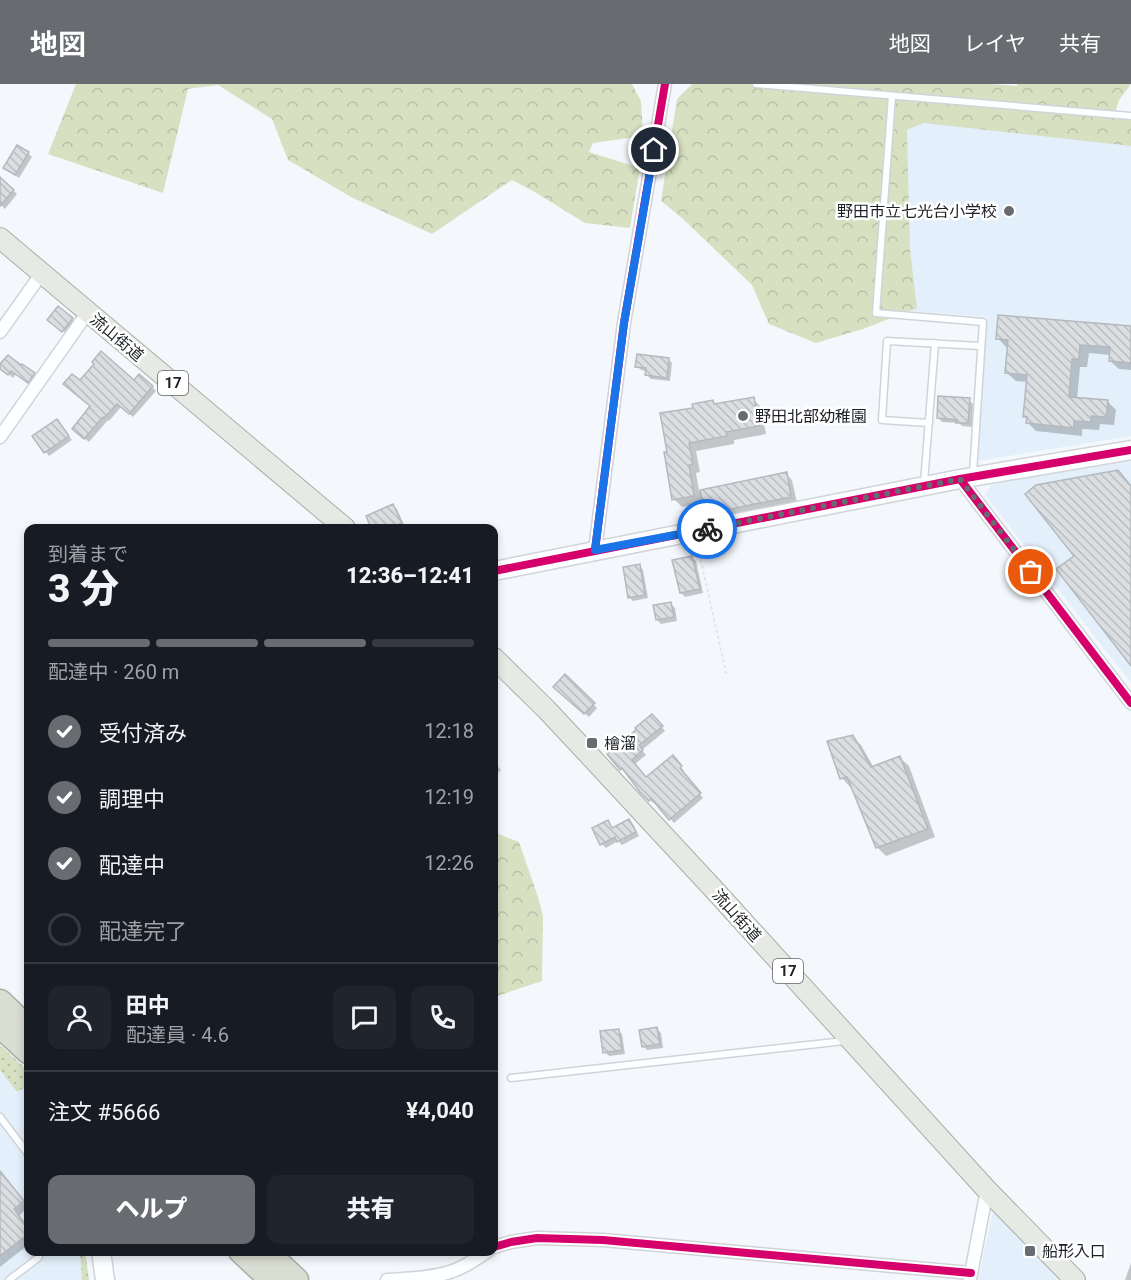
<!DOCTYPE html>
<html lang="ja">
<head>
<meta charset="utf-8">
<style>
	body { margin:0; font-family:Roboto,"Noto Sans JP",sans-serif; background:#20242c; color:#f1f3f6; height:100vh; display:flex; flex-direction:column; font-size:22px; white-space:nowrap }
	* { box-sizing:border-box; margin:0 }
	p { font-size:20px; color:#9ea1a6 }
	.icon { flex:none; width:33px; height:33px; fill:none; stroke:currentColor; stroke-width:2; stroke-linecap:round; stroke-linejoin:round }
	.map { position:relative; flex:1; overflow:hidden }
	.side { position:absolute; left:24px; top:440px; width:474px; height:732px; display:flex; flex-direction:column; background:#171b24; border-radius:12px; box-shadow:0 3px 9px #0003 }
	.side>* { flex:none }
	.pin { position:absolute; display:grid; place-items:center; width:51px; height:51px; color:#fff; margin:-26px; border:3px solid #fff; border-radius:50%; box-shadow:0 2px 6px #0007 }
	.courier { position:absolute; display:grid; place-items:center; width:60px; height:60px; margin:-30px; border:4px solid #1a73e8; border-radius:50%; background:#fff; color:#222; box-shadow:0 2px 8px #0007 }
	.summary em { font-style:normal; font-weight:800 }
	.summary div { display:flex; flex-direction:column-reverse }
	.summary { display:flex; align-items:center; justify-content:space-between; height:102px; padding:0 24px }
	h1 { font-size:39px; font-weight:800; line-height:45px }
	.bar { display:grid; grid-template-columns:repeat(4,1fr); gap:9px 6px; align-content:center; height:72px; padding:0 24px }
	.bar i { height:8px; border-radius:4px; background:#363941 }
	.bar .selected { background:#686c70 }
	.bar p { grid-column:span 4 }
	.line { display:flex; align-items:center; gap:15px; padding:0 24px; border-top:2px solid #363941 }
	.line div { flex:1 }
	.round { display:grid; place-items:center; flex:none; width:63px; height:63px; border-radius:12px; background:#20242c }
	ol { padding:0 24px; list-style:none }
	li { display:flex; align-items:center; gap:18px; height:66px }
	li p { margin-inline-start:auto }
	li .icon { padding:6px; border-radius:50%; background:#686c70; color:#fff; stroke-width:4 }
	li:last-child { color:#9ea1a6 }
	li i { width:33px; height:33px; border:3px solid #363941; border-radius:50% }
	.primary-button { display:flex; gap:12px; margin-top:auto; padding:12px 24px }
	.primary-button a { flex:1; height:69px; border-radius:12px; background:#686c70; color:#fff; font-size:24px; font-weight:800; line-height:69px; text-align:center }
	.primary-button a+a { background:#20242c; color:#f1f3f6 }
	header { display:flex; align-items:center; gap:36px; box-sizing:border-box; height:84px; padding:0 30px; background:#686c70; color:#fff }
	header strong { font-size:28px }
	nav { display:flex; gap:33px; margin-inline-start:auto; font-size:21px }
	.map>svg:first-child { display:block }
</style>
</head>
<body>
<header>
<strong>地図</strong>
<nav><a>地図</a><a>レイヤ</a><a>共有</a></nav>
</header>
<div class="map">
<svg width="1131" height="1196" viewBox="0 0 1131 1196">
	<defs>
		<pattern id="grass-dots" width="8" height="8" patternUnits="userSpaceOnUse" patternTransform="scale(1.5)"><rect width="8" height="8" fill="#d7e1c2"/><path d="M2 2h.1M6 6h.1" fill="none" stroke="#b8c1a7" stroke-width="1.8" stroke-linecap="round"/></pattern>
		<pattern id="forest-crowns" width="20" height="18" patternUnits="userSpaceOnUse" patternTransform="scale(1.5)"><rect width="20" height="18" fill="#d7e1c2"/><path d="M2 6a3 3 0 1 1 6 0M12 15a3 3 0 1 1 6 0" fill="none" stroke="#b8c1a7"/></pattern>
		<pattern id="building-back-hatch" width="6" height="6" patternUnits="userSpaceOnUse" patternTransform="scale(1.5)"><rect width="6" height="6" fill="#dadee1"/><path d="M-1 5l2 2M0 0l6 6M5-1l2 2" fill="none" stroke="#bbbec1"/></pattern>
	</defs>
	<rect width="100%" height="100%" fill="#f4f8fc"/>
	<g fill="#e3effa">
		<polygon points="894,23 1131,35 1131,352 978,377 981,262 988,233 884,225"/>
		<polygon points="1131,376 1131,599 985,411 992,400"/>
		<polygon points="0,961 28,987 28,1167 85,1167 89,1196 0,1196"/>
		<polygon points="993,1127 1060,1196 978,1196"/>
	</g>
	<g fill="url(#grass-dots)">
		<polygon points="0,961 28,987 28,1012 23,1004 17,1008 0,986"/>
		<polygon points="80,1167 85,1167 89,1196 82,1196"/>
	</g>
	<g fill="url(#forest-crowns)">
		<polygon points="76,0 632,0 641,17 643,52 593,59 589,68 640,84 630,144 585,139 533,107 512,96 432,150 351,113 288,76 272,35 218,1 188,5 163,109 48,70"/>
		<polygon points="692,0 992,0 1017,2 1017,0 1131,0 1119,16 1115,30 1131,34 1131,62 924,39 907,46 910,165 917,224 863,245 816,259 769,240 752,201 682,134 661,117 677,15"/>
		<polygon points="498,750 519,758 538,813 543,832 542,897 494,913 494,756"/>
	</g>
	<g fill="#0003">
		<polygon points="28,69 32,73 19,94 5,84"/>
		<polygon points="4,98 17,110 5,125 0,120 0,102"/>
		<polygon points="72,235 76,239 67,250 53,239"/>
		<polygon points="1131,243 1131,286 1119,285 1110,277 1111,271 1089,269 1087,283 1080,283 1077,315 1107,317 1116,326 1114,341 1100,340 1099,346 1082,345 1082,352 1036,347 1028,339 1028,335 1025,332 1028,298 1016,297 1007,289 1009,263 1006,263 998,254"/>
		<polygon points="668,275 672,279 670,297 651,295 647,291 647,287 641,286 637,282"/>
		<polygon points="0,282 34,290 38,294 32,302 16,290 13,294"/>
		<polygon points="80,298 134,298 152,303 156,307 133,333 121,323 109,337 108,336 89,358 77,348 92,323"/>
		<polygon points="753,315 761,323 766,350 734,356 734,360 696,367 700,388 696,389 699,407 786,390 792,396 797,419 712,435 706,429 704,419 682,423 674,415 669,369 695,325 712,318 716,321"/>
		<polygon points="969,316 973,320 972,343 962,342 959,339 942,338 938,334"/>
		<polygon points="57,337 72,356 49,372 34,353"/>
		<polygon points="393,422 397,425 405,443 402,444 373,444"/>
		<polygon points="692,474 696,477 703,509 685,513 681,509"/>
		<polygon points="639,482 643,486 648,514 633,517 629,513"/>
		<polygon points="671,520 675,524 677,537 661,540 657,536"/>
		<polygon points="565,593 597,624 589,633 559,607"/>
		<polygon points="656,636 665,647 642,666 646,671 635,680 646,695 676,677 684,687 682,689 703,714 674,739 655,717 653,719 642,707 626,688 625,688 621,685"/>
		<polygon points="852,653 861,661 874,684 900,674 909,682 935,753 886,772 877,763 852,702 850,703 842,694"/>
		<polygon points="494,678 501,686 494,692"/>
		<polygon points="629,737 633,740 639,752 622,761 618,757 606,764 602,760 608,738 613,745"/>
		<polygon points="657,945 661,949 663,964 647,966 643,962"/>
		<polygon points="618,946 622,950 625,970 609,972 605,968"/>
		<polygon points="0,1088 28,1123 19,1132 28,1145 28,1161 0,1183"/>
		<polygon points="1131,1179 1131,1196 1125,1196"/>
	</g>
	<g fill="url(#building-back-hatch)" stroke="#b5b9bd" stroke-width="1.5">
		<polygon points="17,61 29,68 15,91 3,84"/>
		<polygon points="0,93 14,106 0,122"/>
		<polygon points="58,222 73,234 62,248 47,236"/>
		<polygon points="998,231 1131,242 1131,279 1109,277 1110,263 1080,261 1079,275 1072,275 1069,313 1108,316 1106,333 1091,332 1091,338 1074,337 1074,344 1026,339 1027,333 1023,333 1027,291 1005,289 1008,256 996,255"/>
		<polygon points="101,267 134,296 139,290 153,302 129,330 117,320 104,334 103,333 84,355 72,345 90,322 63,300 72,290 80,296 94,280 92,278"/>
		<polygon points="637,270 669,274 667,294 645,291 646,284 635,283"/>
		<polygon points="8,271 21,281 22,280 35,289 28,299 11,287 8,291 0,285 0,280"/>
		<polygon points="938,312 970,314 968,339 956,339 957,336 937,334"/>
		<polygon points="754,313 759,342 726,348 727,352 689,359 693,380 689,381 694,412 672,416 664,368 667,368 660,329 693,324 692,320 713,316 714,320"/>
		<polygon points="57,335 69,352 44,369 32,352"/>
		<polygon points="1118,386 1131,402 1131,582 1056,485 1074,472 1025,410 1036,401"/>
		<polygon points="787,388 791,413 705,430 700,406"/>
		<polygon points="393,420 402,439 390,444 371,444 366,432"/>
		<polygon points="692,472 700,505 680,509 672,476"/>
		<polygon points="640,480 645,511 628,514 623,483"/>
		<polygon points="671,518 674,533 656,536 653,521"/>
		<polygon points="565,590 595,619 584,630 553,603"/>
		<polygon points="652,630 663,642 639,661 643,666 632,676 646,693 673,671 682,682 680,684 701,709 669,736 651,714 649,717 640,708 622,684 620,686 607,670 636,646 635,644"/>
		<polygon points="853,651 871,683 900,672 928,745 876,764 847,693 840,695 827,657"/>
		<polygon points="629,735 636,748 617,758 615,753 600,761 592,744 608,736 612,744"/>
		<polygon points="657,943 660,960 642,963 639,946"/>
		<polygon points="619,945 622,966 603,969 600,947"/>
		<polygon points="0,1087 24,1117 14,1125 28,1144 28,1150 0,1172"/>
	</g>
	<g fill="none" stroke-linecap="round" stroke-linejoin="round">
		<g stroke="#d0d4d8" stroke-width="9">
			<g id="lane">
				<polyline points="756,0 1131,32"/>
				<polyline points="892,12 876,229 983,238 973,389"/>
				<polyline points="929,339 882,336 887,257 981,262"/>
				<polyline points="924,399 935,259"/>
				<polyline points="511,994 844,957"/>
				<polyline points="0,1033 28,1070"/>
				<polyline points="9,1196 38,1174 41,1167"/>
			</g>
		</g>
		<g stroke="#d0d4d8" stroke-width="15">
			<g id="street">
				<polyline points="0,248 42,189"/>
				<polyline points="0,353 88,228"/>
				<polyline points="960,395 1131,619"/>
				<polyline points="595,466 624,239 665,0"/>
				<polyline points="494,1163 511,1158 537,1154 603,1156 971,1189"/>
				<polyline points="970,1195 987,1106"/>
				<path d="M387 1196C407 1195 431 1194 450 1188 464 1184 476 1175 488 1167"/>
			</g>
		</g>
		<g stroke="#d0d4d8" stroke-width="21">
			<g id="secondary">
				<polyline points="494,487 960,395 1131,366"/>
				<polyline points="101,1167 105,1196"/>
			</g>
		</g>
		<g stroke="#aaaea6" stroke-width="22">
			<g id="primary">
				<polyline points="0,154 345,444"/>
				<polyline points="494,574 546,625 590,672 719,811 987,1106 1075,1196"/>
			</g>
		</g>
		<g stroke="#aaaea6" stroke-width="27">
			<g id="highway">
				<polyline points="0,918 28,945"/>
				<polyline points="0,941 28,967"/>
				<polyline points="241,1167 272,1196"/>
				<polyline points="265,1167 296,1196"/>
			</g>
		</g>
		<polyline stroke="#e1e3e4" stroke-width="2" stroke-dasharray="3 3" stroke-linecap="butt" points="698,464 727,593"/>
		<use href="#lane" stroke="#fdfeff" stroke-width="6"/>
		<use href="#street" stroke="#fdfeff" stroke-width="12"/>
		<use href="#secondary" stroke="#fdfeff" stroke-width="18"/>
		<use href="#primary" stroke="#e7eae4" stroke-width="20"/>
		<use href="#highway" stroke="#daddd2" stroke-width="24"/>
		<g stroke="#fff" stroke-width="11">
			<g id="cycleway">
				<polyline points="960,395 1131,619"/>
				<polyline points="595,466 624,239 665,0"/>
				<polyline points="494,487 960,395 1131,366"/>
				<polyline points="494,1163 511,1158 537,1154 603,1156 971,1189"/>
			</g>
		</g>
		<use href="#cycleway" stroke="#d6006c" stroke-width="8"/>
	</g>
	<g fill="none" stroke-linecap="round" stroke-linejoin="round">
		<polyline stroke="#686c70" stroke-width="6" stroke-dasharray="0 10.8" points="707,445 960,395 1031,488"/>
		<polyline stroke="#1a73e8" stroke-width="8" points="654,66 624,239 595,466 707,445"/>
	</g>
	<g fill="#686c70" stroke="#fff" stroke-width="2">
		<circle cx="1009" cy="127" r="6"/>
		<circle cx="743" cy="332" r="6"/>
		<rect x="586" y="653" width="12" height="12" rx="3"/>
		<rect x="1024" y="1161" width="12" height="12" rx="3"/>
	</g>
	<g text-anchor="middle" stroke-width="5" stroke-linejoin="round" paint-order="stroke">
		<g fill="#fff" stroke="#616466" stroke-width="1.5">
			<rect x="158" y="287" width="30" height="24" rx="4.5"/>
			<rect x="773" y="875" width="30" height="24" rx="4.5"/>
		</g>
		<g font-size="15" font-weight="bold" fill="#1d2125">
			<text x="173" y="304">17</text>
			<text x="788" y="892">17</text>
		</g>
		<g font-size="16" fill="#1d2125" stroke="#fff" text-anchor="start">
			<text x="997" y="133" text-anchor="end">野田市立七光台小学校</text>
			<text x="755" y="338">野田北部幼稚園</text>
			<text x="604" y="665">檜溜</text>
			<text x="1042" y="1173">船形入口</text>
		</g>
		<g font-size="16" fill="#1d2125" stroke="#fff">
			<text transform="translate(117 253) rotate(40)" y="6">流山街道</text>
			<text transform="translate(737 831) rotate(48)" y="6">流山街道</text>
		</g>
	</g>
</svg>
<div class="pin" style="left:1031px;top:488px;background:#ea580c"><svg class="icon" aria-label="bag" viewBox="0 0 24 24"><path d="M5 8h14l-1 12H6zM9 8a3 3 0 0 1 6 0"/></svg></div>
<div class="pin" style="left:654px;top:66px;background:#1f2937"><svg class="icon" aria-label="home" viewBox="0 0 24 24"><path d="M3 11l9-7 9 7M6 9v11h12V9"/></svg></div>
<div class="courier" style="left:707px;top:445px"><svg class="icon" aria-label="bike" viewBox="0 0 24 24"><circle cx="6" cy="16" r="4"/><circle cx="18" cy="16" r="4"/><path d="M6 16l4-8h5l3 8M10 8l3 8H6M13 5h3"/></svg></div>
<section class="side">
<div class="summary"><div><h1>3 分</h1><p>到着まで</p></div><em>12:36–12:41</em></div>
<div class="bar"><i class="selected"></i><i class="selected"></i><i class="selected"></i><i></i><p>配達中 · 260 m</p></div>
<ol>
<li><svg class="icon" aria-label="check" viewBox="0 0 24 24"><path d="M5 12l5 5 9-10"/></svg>受付済み<p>12:18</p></li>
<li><svg class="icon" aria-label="check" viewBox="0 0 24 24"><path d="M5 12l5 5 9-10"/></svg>調理中<p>12:19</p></li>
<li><svg class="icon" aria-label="check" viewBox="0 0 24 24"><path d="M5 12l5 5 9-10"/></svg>配達中<p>12:26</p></li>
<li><i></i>配達完了</li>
</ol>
<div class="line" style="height:108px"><a class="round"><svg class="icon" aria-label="person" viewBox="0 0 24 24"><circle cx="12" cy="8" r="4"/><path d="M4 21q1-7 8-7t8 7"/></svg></a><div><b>田中</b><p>配達員 · 4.6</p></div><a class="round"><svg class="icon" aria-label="chat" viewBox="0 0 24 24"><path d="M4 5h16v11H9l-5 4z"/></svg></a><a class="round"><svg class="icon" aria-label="phone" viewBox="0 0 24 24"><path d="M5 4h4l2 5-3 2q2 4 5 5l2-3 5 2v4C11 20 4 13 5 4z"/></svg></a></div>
<div class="line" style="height:78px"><div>注文 #5666</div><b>¥4,040</b></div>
<div class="primary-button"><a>ヘルプ</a><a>共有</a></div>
</section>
</div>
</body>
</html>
